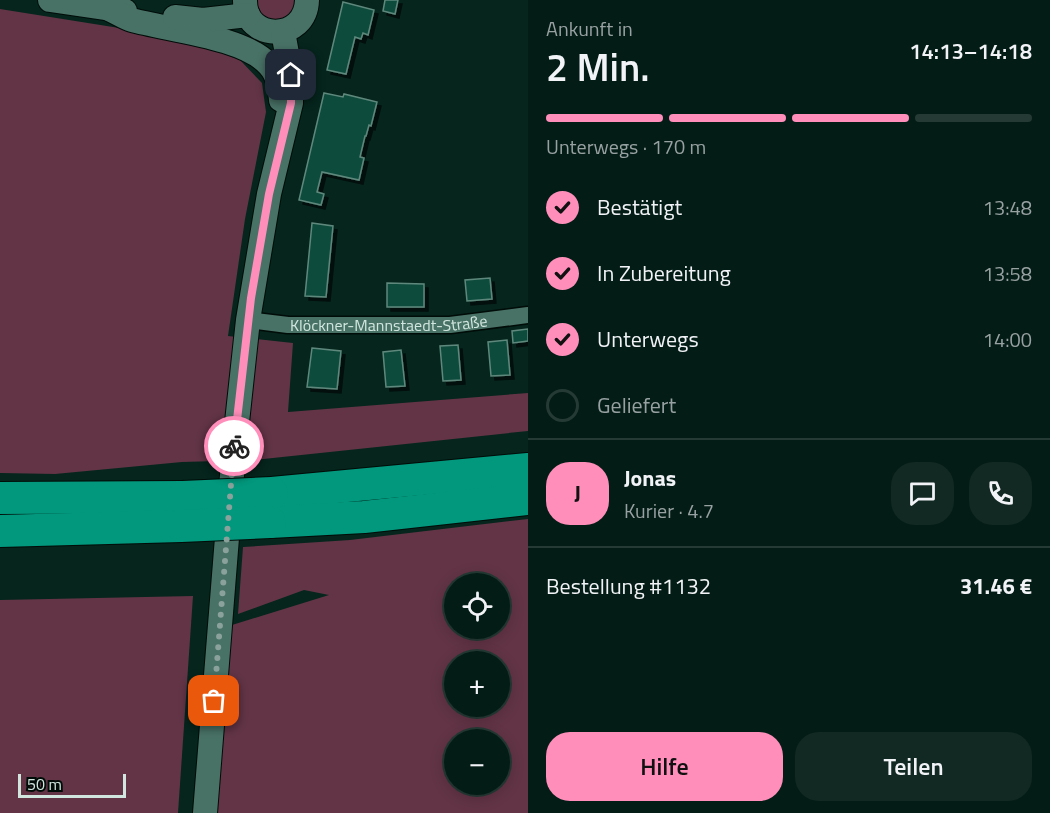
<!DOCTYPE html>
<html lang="de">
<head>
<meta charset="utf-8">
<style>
	body { margin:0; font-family:"Titillium Web",sans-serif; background:#122923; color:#f1f3f6; height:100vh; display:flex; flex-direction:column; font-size:22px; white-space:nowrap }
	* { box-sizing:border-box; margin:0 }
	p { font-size:20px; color:#97a1a1 }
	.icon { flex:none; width:33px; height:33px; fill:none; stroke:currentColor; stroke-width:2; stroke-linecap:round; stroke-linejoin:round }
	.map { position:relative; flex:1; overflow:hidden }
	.details { display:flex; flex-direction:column; background:#041c16; width:522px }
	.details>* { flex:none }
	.fabs { position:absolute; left:444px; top:573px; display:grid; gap:12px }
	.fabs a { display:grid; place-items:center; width:66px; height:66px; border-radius:50%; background:#041c16; box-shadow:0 3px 15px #0003,0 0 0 2px #253a35; font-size:30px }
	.scale { position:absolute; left:18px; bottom:15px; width:108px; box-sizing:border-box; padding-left:6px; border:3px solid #d1e6df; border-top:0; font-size:16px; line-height:21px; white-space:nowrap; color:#d1e6df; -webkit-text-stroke:4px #000c08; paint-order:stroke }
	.pin { position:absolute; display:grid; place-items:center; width:51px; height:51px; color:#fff; margin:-26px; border-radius:12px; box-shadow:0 3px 9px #0006 }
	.courier { position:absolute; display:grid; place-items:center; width:60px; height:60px; margin:-30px; border:4px solid #ff8eba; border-radius:50%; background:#fff; color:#222; box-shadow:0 2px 8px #0007 }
	.head em { font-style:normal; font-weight:600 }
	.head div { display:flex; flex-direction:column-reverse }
	.head { display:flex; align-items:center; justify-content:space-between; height:102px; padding:0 18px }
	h1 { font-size:39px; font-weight:600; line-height:45px }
	.bar { display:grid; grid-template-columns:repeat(4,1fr); gap:9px 6px; align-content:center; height:72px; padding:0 18px }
	.bar i { height:8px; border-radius:4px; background:#253a35 }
	.bar .selected { background:#ff8eba }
	.bar p { grid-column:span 4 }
	.line { display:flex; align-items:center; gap:15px; padding:0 18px; border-top:2px solid #253a35 }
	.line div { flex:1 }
	.round { display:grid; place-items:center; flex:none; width:63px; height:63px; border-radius:24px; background:#122923 }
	ol { padding:0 18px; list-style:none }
	li { display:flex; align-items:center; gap:18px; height:66px }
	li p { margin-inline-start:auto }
	li .icon { padding:6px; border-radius:50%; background:#ff8eba; color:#111; stroke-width:4 }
	li:last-child { color:#97a1a1 }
	li i { width:33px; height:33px; border:3px solid #253a35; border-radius:50% }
	.cta { display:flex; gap:12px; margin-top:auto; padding:12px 18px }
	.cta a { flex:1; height:69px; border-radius:24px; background:#ff8eba; color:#111; font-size:24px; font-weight:600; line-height:69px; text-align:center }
	.cta a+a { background:#122923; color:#f1f3f6 }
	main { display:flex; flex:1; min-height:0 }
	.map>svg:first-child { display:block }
</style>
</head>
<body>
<main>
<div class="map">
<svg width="528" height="813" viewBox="0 0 528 813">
	<defs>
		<filter id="shadow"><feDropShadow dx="4" dy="4" stdDeviation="0" flood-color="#0009"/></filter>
	</defs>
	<rect width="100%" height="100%" fill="#05251d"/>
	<g fill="#623446" fill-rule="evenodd">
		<polygon points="253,0 298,0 298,5 283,22 262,19"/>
		<polygon points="0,9 182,38 240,60 262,83 266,112 245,219 228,336 293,343 288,412 528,393 528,431 254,460 182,462 55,474 0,473"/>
		<path d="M528 519V813H217L232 625 329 595 304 590 238 614 243 547 350 540ZM454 584H500V628H454ZM454 662H500V706H454ZM454 740H500V784H454Z"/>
		<polygon points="193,596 178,813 0,813 0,600"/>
	</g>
	<g fill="#0f4c3e" stroke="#5f887c" stroke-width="1.5" filter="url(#shadow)">
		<polygon points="385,0 398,0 395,14 383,11"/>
		<polygon points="343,2 374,10 368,35 363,33 361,39 355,37 346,74 327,70"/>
		<polygon points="324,93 343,97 344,94 377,102 371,126 369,125 366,136 365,136 360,157 364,158 359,180 322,172 317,192 324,194 321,205 299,200"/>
		<polygon points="312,223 333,226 326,297 305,296"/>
		<polygon points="490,278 492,299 467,301 465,280"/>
		<polygon points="387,283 424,284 424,307 387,307"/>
		<polygon points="528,329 528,341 513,343 512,331"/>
		<polygon points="507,340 510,375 491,376 488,342"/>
		<polygon points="458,345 461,380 443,381 440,346"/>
		<polygon points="312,348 341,351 337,389 307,387"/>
		<polygon points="401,350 405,386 386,387 383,352"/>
	</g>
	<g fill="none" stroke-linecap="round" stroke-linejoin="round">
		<g stroke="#000c08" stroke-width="19">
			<g id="street">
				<path id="s1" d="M248 320 288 325H450L528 315"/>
			</g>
		</g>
		<g stroke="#000c08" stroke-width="26">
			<g id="secondary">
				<polyline points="50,0 125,11"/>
				<path d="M245 1C245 42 306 42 307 0"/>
				<path d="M111 10C118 13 125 18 132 20 168 30 245 37 269 65 278 74 280 87 281 100"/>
				<polyline points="175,17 203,20 248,15"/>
				<polyline points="205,813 234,450 248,320 269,194 291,103 291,75 283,32"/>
			</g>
		</g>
		<g stroke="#000c08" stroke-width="34">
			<g id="highway">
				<polyline points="272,493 528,469"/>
				<polyline points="0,498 183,497"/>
				<polyline points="270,522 364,517 528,499"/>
				<polyline points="0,531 181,526"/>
			</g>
		</g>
		<use href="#street" stroke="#497266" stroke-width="16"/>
		<use href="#secondary" stroke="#497266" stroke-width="24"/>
		<use href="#highway" stroke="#02987d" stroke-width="32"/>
		<g stroke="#000c08" stroke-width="34" stroke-linecap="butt">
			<g id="highway-bridge">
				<polyline points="183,497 272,493"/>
				<polyline points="181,526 270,522"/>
			</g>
		</g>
		<use href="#highway-bridge" stroke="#02987d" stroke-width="32"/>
	</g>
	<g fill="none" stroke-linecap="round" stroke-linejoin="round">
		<polyline stroke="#8aa29b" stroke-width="6" stroke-dasharray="0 10.8" points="214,701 234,446"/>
		<polyline stroke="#ff8eba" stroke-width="8" points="234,446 251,298 269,194 291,103 291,75"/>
	</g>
	<g text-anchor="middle" stroke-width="6" stroke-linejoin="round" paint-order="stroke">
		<g font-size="16" fill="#d1e6df" stroke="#000c08">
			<text dy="6" stroke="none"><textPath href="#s1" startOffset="141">Klöckner-Mannstaedt-Straße</textPath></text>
		</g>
	</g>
</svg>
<div class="fabs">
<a><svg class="icon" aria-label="locate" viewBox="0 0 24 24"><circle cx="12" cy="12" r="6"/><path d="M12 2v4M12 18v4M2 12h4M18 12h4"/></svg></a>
<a>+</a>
<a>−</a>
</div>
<div class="scale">50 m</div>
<div class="pin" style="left:214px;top:701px;background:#ea580c"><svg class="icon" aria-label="bag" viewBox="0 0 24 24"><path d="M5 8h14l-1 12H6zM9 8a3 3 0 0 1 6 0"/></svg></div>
<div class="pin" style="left:291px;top:75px;background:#1f2937"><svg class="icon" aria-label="home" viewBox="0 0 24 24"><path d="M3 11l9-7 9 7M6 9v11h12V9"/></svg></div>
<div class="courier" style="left:234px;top:446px"><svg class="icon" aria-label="bike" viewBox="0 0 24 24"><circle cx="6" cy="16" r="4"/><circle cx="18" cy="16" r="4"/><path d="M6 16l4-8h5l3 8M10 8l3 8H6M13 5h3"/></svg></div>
</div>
<section class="details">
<div class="head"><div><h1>2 Min.</h1><p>Ankunft in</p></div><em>14:13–14:18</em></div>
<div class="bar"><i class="selected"></i><i class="selected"></i><i class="selected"></i><i></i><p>Unterwegs · 170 m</p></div>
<ol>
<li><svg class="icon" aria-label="check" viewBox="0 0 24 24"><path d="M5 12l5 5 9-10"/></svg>Bestätigt<p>13:48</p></li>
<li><svg class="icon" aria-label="check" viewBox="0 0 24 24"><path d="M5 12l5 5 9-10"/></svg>In Zubereitung<p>13:58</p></li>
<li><svg class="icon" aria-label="check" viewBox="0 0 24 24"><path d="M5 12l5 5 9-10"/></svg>Unterwegs<p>14:00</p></li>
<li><i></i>Geliefert</li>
</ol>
<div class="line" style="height:108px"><b class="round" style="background:#ff8eba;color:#111">J</b><div><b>Jonas</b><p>Kurier · 4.7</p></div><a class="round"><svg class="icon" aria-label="chat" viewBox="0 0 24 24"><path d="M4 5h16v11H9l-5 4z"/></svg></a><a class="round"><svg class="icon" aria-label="phone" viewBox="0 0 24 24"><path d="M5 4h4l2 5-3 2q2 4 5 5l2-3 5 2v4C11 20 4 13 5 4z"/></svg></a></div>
<div class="line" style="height:78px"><div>Bestellung #1132</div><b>31.46 €</b></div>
<div class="cta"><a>Hilfe</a><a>Teilen</a></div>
</section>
</main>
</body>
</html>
